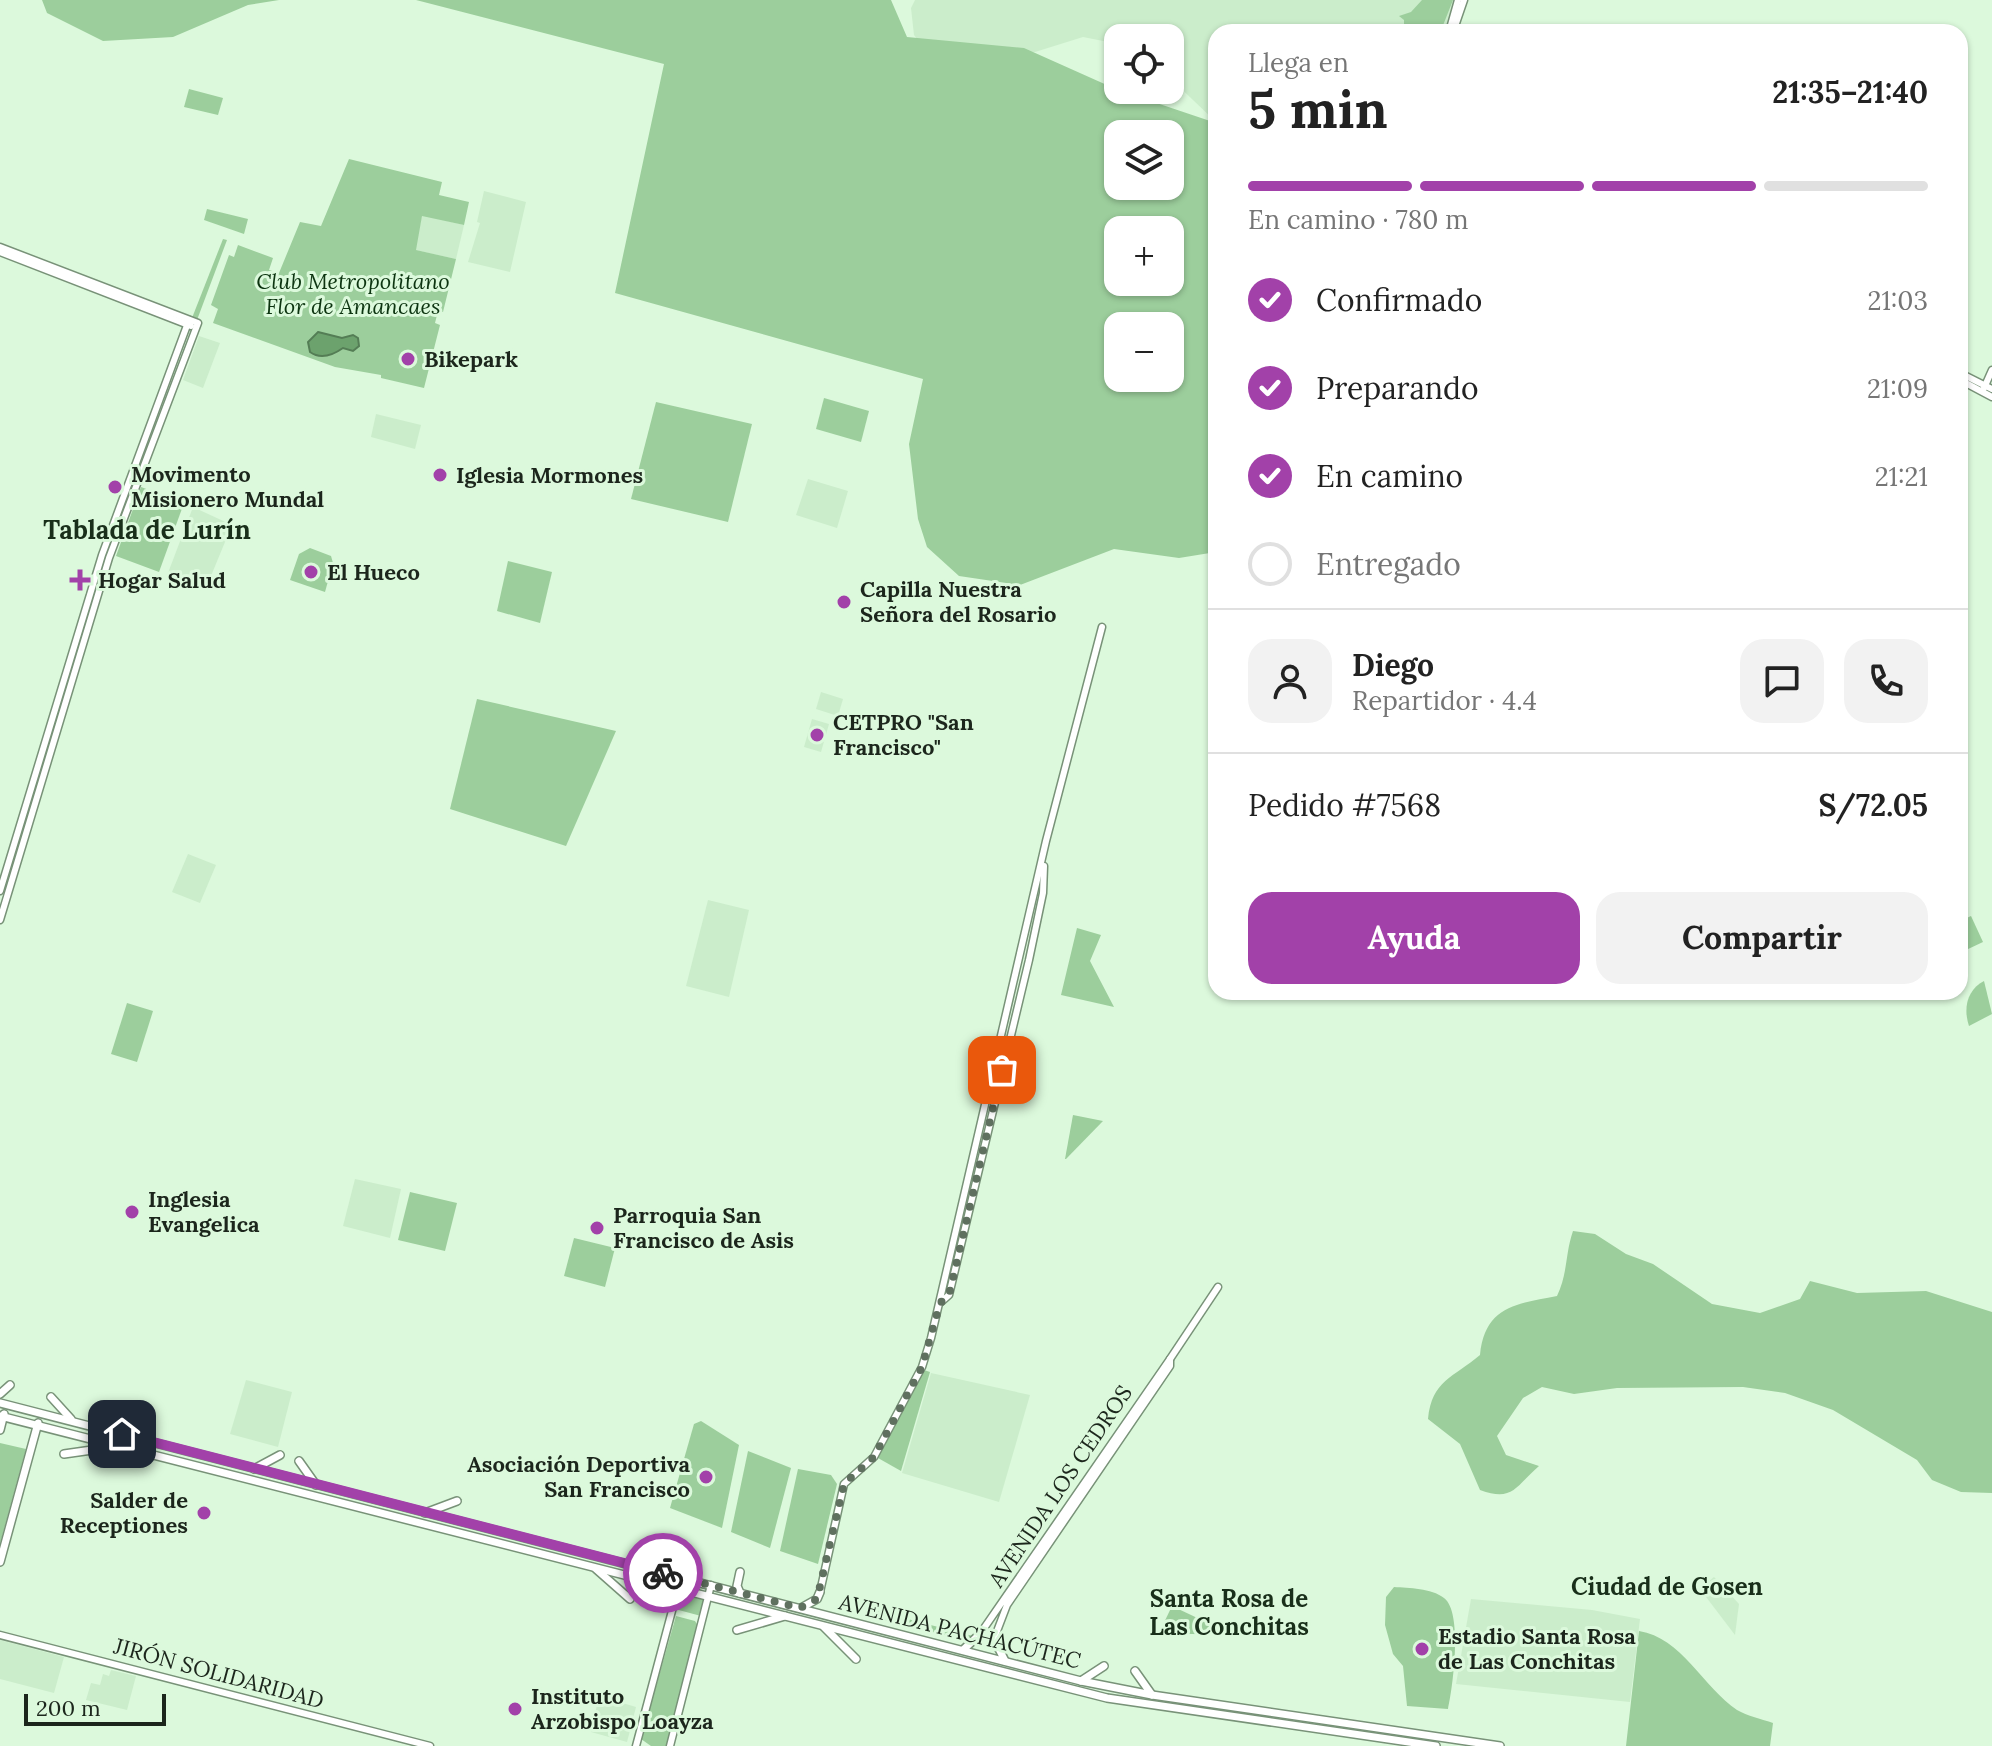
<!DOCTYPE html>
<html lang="es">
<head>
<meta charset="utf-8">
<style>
	body { margin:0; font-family:Lora,serif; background:#f2f2f2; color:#222; height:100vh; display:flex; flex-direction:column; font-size:30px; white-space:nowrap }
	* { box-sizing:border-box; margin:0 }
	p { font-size:26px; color:#767676 }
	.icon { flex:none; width:44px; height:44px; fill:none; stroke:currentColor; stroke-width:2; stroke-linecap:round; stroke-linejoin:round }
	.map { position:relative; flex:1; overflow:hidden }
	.panel { position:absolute; left:1208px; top:24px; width:760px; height:976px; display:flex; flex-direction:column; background:#fff; border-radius:24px; box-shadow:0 2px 6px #0004 }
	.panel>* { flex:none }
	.fabs { position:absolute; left:1104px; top:24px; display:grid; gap:16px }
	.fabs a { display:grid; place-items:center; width:80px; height:80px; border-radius:16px; background:#fff; box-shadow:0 2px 6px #0004; font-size:40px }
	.scale { position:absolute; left:24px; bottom:20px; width:142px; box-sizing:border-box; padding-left:8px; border:4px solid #1c261c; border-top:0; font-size:22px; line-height:28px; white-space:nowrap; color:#1c261c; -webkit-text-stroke:6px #dcf9dc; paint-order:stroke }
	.pin { position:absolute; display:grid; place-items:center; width:68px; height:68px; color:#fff; margin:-34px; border-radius:16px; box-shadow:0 4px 12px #0006 }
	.courier { position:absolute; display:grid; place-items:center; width:80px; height:80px; margin:-40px; border:6px solid #a241a9; border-radius:50%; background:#fff; color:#222; box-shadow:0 2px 10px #0007 }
	.headline em { font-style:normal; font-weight:700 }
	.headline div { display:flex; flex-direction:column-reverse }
	.headline { display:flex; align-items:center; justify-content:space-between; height:136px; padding:0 40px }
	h1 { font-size:52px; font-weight:700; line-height:60px }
	.bar { display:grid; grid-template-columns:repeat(4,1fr); gap:12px 8px; align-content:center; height:96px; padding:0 40px }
	.bar i { height:10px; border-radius:6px; background:#e0e0e0 }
	.bar .current { background:#a241a9 }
	.bar p { grid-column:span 4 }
	.line { display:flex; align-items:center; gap:20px; padding:0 40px; border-top:2px solid #e0e0e0 }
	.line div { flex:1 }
	.round { display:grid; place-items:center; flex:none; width:84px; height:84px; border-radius:24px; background:#f2f2f2 }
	ol { padding:0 40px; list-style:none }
	li { display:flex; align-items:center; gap:24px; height:88px }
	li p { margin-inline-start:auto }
	li .icon { padding:8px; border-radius:50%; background:#a241a9; color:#fff; stroke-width:4 }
	li:last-child { color:#767676 }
	li i { width:44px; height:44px; border:4px solid #e0e0e0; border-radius:50% }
	.action { display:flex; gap:16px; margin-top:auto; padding:16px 40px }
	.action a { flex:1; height:92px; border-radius:24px; background:#a241a9; color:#fff; font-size:32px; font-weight:700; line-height:92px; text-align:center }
	.action a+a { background:#f2f2f2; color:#222 }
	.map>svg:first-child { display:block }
</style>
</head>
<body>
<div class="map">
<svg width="1992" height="1746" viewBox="0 0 1992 1746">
	<rect width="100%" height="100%" fill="#dcf9dc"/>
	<g fill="#cbedcb">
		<polygon points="915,0 1457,0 1445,30 1216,32 1216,122 1170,78 1170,38 1118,38 1118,44 1083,37 1035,52 989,57 928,53 914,35 911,8"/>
		<polygon points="484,191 526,202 510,272 468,262 480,223 477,222"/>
		<polygon points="422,215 464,225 456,259 415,250"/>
		<polygon points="199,336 220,343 203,388 183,380"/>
		<polygon points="376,414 421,425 415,449 371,437"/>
		<polygon points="808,479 848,491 837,528 796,515"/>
		<polygon points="193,507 232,525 206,588 168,573"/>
		<polygon points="821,692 843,699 838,716 816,709"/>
		<polygon points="812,719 829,724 821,752 804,747"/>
		<polygon points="188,854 216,865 200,903 172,892"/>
		<polygon points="708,900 749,910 729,997 686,986"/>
		<polygon points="355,1179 401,1189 390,1238 343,1226"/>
		<polygon points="931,1373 1030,1395 999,1502 902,1473"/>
		<polygon points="246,1380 292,1392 278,1447 230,1434"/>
		<polygon points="1714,1577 1739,1604 1735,1635 1700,1589"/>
		<polygon points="1471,1599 1592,1610 1640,1619 1630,1702 1456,1684"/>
		<polygon points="0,1640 64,1657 54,1693 0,1679"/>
		<polygon points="111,1670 136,1676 127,1710 86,1700 91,1683 100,1685 103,1674 109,1676"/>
		<polygon points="599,1696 636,1707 627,1742 591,1732"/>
	</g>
	<g fill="#9cce9c" fill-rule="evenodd">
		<polygon points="42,0 279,0 248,5 173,37 103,41 47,13"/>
		<path d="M416 0H891L907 37 1024 48 1118 90 1216 123V552L1179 558 1114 549 1020 585 959 576 927 547 918 519 909 444 923 379 615 293 664 64ZM1170 134V186H1118V134ZM1118 230H1170V282H1118ZM1170 326V378H1118V326Z"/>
		<polygon points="1422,0 1453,0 1442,28 1404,32 1404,20 1399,16 1411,12"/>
		<polygon points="189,89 223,98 218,115 184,107"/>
		<polygon points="349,159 442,182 439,195 469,202 464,225 422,216 416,250 456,259 443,312 438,311 435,323 440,325 424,388 381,378 381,375 335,367 213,323 218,309 211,305 229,255 234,257 238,245 273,258 269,270 279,273 300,222 321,226"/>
		<polygon points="207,209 248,219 244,234 204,220"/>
		<polygon points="223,239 227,240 197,320 192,318"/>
		<polygon points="824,398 869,411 861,442 816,429"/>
		<polygon points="656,402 752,424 728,522 631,499"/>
		<polygon points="141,487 184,503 159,572 116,556"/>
		<polygon points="310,548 331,556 333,563 325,592 290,580 299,554"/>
		<polygon points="508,561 552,572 540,623 497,611"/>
		<polygon points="477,699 616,731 566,846 450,809"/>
		<polygon points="1971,916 1983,942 1966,950 1960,937 1960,921"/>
		<polygon points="1077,928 1101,935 1090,961 1114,1007 1061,995"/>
		<path d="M1984 981 1992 1014 1969 1026C1963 1008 1967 990 1984 981Z"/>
		<polygon points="127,1003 153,1011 137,1062 111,1054"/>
		<polygon points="1073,1115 1103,1121 1066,1159 1065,1159"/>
		<polygon points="410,1192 457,1203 445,1251 398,1240"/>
		<path d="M1573 1231 1595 1234 1626 1254 1653 1264 1712 1304 1760 1313 1800 1299 1810 1281 1857 1293 1926 1291 1992 1312V1493L1961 1492 1932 1480 1917 1460 1833 1410 1785 1393 1743 1387 1617 1388 1574 1394 1542 1387 1523 1398 1497 1436 1506 1455 1539 1466C1515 1487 1513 1502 1480 1490L1460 1444 1428 1419C1432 1380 1453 1378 1480 1355 1485 1307 1515 1304 1557 1296 1568 1273 1565 1254 1573 1231Z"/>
		<polygon points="574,1238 615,1248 605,1287 564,1276"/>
		<polygon points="924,1370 930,1372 901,1471 878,1458"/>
		<polygon points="701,1421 739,1445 722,1528 670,1508 694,1424"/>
		<polygon points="0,1443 26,1449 0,1544"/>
		<polygon points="748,1451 791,1468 770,1548 731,1532"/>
		<polygon points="798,1469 831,1475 837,1484 818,1564 780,1551"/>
		<path d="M1394 1587C1409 1588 1431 1588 1444 1598 1463 1612 1453 1687 1448 1709L1407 1706 1403 1666 1393 1654 1385 1625 1386 1597Z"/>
		<polygon points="679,1594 705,1600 701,1616 675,1609"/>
		<polygon points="1172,1606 1227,1632 1226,1635 1159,1633"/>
		<polygon points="869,1609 973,1636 968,1641 869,1616"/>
		<polygon points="676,1616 695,1621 698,1626 667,1746 651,1746 641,1739"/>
		<path d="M1639 1631C1681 1637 1704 1688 1737 1710 1747 1716 1762 1719 1773 1723L1770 1746H1626Z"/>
	</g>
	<path fill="#6ca26d" stroke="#547d55" stroke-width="2" d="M318 332 342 338 353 335 358 338 359 346 353 351 343 348C333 355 321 360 310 352L308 342Z"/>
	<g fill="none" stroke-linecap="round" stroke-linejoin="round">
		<g stroke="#789278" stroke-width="9">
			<g id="tertiary">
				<polyline points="0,247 198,323 109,558 0,920"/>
				<polyline points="0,252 191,326"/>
				<polyline points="1984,388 1992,370"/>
				<polyline points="0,891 102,555 189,320"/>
				<polyline points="940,1303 949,1295 1029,960 1043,893 1044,866"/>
				<polyline points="1170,1359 1218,1287"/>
				<polyline points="820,1592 844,1484 874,1457 922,1367 931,1338 1046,841 1102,627"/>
				<polyline points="980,1634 1170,1359 1170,1366 1007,1605 994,1639"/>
				<polyline points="0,1635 430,1746"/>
			</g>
		</g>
		<g stroke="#789278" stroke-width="9">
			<g id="secondary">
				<polyline points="1449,32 1458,0"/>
				<polyline points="1453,32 1464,0"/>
				<polyline points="1960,373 1992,389"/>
				<polyline points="1960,380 1992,397"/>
				<polyline points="636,1746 681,1577"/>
				<polyline points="670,1746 711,1585"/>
			</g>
		</g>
		<g stroke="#789278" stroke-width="10">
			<g id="primary">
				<polyline points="0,1394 10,1385"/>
				<polyline points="51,1397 71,1419"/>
				<polyline points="0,1403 1081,1681 1152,1695 1500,1746"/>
				<polyline points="0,1416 1107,1698 1436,1746"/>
				<polyline points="0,1430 4,1414"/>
				<polyline points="64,1454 113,1447"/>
				<polyline points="299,1461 316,1485"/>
				<polyline points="254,1469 280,1455"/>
				<polyline points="425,1513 457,1501"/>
				<polyline points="0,1562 38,1423"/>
				<polyline points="596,1569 630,1599"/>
				<polyline points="740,1572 737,1586 740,1593"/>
				<polyline points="801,1608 817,1599 820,1592"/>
				<polyline points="824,1627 856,1659"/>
				<polyline points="737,1630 785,1616"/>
				<polyline points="994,1639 1005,1661"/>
				<polyline points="963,1650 980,1634"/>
				<polyline points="1135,1671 1152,1695"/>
				<polyline points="1081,1681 1104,1666"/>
			</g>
		</g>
		<use href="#tertiary" stroke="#fff" stroke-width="6"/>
		<use href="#secondary" stroke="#fff" stroke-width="6"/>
		<use href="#primary" stroke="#fff" stroke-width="7"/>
	</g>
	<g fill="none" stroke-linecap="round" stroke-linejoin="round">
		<polyline stroke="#5f705f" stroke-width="8" stroke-dasharray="0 14.4" points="663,1573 800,1608 817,1599 844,1484 874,1457 922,1367 940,1303 949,1295 1002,1070"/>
		<polyline stroke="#a241a9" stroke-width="10" points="122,1434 663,1573"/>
	</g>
	<g fill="#a241a9" stroke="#dcf9dc" stroke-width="3">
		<circle cx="408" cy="359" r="8"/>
		<circle cx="440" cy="475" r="8"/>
		<circle cx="115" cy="487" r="8"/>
		<circle cx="311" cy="572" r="8"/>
		<path d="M76 568h8v8h8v8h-8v8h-8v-8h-8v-8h8z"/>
		<circle cx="844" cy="602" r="8"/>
		<circle cx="817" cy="735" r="8"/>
		<circle cx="132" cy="1212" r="8"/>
		<circle cx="597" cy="1228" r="8"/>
		<circle cx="706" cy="1477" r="8"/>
		<circle cx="204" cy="1513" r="8"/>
		<circle cx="1422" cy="1649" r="8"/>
		<circle cx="515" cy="1709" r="8"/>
	</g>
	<g text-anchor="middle" stroke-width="6" stroke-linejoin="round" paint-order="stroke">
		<g font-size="22" font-style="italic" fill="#0c3410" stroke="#dcf9dc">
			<text x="353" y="289">Club Metropolitano<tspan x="353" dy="25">Flor de Amancaes</tspan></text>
		</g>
		<g font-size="22" font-weight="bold" fill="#1c261c" stroke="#dcf9dc" text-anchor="start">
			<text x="424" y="367">Bikepark</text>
			<text x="131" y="482">Movimento<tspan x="131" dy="25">Misionero Mundal</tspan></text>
			<text x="456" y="483">Iglesia Mormones</text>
			<text x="327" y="580">El Hueco</text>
			<text x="98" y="588">Hogar Salud</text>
			<text x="860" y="597">Capilla Nuestra<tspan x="860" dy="25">Señora del Rosario</tspan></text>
			<text x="833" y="730">CETPRO "San<tspan x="833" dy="25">Francisco"</tspan></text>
			<text x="148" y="1207">Inglesia<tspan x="148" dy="25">Evangelica</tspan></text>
			<text x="613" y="1223">Parroquia San<tspan x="613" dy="25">Francisco de Asis</tspan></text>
			<text x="690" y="1472" text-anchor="end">Asociación Deportiva<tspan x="690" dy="25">San Francisco</tspan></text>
			<text x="188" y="1508" text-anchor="end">Salder de<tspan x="188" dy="25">Receptiones</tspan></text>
			<text x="1438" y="1644">Estadio Santa Rosa<tspan x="1438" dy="25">de Las Conchitas</tspan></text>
			<text x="531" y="1704">Instituto<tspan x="531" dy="25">Arzobispo Loayza</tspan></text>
		</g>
		<g font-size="22" fill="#1c261c" stroke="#dcf9dc">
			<text transform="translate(1060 1486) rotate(-56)" y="8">AVENIDA LOS CEDROS</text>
			<text transform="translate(960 1631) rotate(14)" y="8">AVENIDA PACHACÚTEC</text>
			<text transform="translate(219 1673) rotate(15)" y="8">JIRÓN SOLIDARIDAD</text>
		</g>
		<g font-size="24" font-weight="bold" fill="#192f1a" stroke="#dcf9dc">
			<text x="1667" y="1595">Ciudad de Gosen</text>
			<text x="1229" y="1607">Santa Rosa de<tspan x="1229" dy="28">Las Conchitas</tspan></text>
		</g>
		<g font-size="26" font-weight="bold" fill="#192f1a" stroke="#dcf9dc">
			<text x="147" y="539">Tablada de Lurín</text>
		</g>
	</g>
</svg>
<div class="fabs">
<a><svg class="icon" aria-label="locate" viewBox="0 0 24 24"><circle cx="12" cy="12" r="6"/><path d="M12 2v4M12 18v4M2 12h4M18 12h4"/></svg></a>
<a><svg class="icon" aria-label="layers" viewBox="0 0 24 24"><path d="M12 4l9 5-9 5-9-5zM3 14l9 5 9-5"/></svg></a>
<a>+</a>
<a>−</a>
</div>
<div class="scale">200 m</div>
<div class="pin" style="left:1002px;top:1070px;background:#ea580c"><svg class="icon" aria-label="bag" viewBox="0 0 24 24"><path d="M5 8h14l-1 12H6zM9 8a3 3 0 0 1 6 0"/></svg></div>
<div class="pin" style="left:122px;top:1434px;background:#1f2937"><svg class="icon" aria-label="home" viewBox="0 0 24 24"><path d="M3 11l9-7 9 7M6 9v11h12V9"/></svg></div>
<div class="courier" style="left:663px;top:1573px"><svg class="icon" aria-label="bike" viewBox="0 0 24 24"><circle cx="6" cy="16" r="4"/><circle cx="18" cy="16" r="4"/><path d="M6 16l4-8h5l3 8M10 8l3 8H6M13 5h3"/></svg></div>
<section class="panel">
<div class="headline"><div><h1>5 min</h1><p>Llega en</p></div><em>21:35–21:40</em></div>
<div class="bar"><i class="current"></i><i class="current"></i><i class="current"></i><i></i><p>En camino · 780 m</p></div>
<ol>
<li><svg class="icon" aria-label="check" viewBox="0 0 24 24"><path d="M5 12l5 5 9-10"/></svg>Confirmado<p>21:03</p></li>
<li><svg class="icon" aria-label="check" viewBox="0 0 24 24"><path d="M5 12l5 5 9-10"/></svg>Preparando<p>21:09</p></li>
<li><svg class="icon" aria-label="check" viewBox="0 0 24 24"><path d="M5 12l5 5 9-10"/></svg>En camino<p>21:21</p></li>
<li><i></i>Entregado</li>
</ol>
<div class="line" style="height:144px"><a class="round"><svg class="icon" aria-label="person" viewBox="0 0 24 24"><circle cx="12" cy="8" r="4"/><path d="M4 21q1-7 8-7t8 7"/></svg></a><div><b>Diego</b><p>Repartidor · 4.4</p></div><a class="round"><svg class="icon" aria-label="chat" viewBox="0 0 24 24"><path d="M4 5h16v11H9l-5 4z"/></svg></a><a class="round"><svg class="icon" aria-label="phone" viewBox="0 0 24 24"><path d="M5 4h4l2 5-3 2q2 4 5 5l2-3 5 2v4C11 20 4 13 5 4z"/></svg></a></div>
<div class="line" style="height:104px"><div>Pedido #7568</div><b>S/72.05</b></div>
<div class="action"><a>Ayuda</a><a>Compartir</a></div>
</section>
</div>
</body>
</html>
